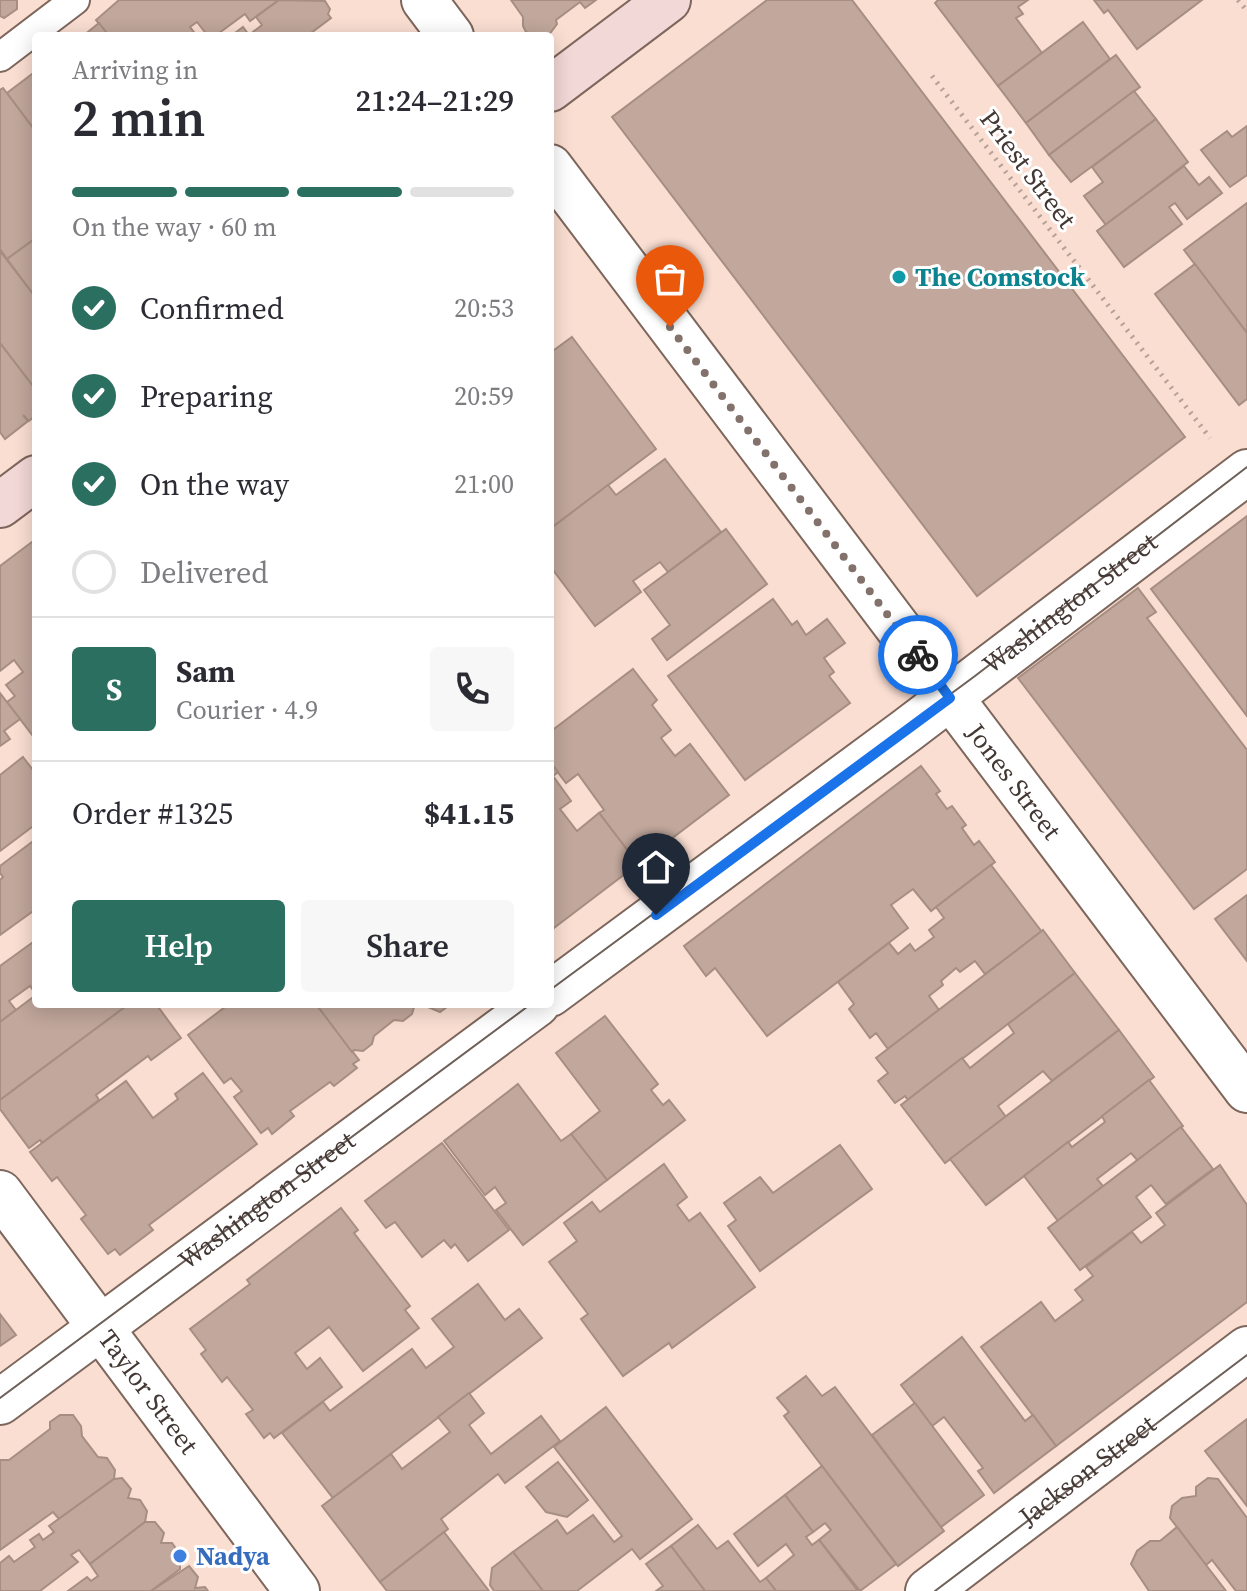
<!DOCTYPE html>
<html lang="en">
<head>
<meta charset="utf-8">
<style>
	body { margin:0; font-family:"Source Serif 4",serif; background:#f7f7f7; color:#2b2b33; height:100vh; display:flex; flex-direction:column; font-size:30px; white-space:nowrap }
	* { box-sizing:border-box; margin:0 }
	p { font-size:26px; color:#7c7c81 }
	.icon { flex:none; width:44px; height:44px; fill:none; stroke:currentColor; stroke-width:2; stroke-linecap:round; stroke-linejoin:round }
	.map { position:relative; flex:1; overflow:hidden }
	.drawer { position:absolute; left:32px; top:32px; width:522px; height:976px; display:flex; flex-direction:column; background:#fff; border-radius:8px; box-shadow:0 4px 20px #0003 }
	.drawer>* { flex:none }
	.pin { position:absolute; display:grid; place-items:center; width:68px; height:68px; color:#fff; margin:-82px -34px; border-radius:50% 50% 50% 0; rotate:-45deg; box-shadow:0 0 8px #0007 }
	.pin .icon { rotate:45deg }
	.courier { position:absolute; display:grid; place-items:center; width:80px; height:80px; margin:-40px; border:6px solid #1a73e8; border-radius:50%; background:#fff; color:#222; box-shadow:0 2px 10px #0007 }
	.overview em { font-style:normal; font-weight:600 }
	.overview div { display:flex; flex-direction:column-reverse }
	.overview { display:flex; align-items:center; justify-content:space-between; height:136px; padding:0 40px }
	h1 { font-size:52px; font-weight:600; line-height:60px }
	.bar { display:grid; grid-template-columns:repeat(4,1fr); gap:12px 8px; align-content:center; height:96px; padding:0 40px }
	.bar i { height:10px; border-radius:6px; background:#e1e1e2 }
	.bar .on { background:#2b6f61 }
	.bar p { grid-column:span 4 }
	.line { display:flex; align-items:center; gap:20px; padding:0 40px; border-top:2px solid #e1e1e2 }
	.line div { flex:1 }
	.round { display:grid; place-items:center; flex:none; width:84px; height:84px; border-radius:8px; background:#f7f7f7 }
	ol { padding:0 40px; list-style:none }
	li { display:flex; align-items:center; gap:24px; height:88px }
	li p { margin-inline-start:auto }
	li .icon { padding:8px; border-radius:50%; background:#2b6f61; color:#fff; stroke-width:4 }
	li:last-child { color:#7c7c81 }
	li i { width:44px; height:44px; border:4px solid #e1e1e2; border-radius:50% }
	.primary-button { display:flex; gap:16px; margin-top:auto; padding:16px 40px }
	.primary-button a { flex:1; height:92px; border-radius:8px; background:#2b6f61; color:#fff; font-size:32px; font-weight:600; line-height:92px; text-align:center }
	.primary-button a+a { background:#f7f7f7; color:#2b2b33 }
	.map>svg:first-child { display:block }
</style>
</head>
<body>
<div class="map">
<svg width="1247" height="1591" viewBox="0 0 1247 1591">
	<rect width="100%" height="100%" fill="#faded2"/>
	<g fill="#c1a79c" stroke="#a78e82" stroke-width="2">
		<polygon points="0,0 17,0 17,9 4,18 0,16"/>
		<polygon points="119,0 279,0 250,21 245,14 215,36 208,36 197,22 190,27 197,36 109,36 96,20"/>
		<polygon points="279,0 325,1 330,9 328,14 331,18 307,36 231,36 243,27 249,35 262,25 256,17"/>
		<polygon points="511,0 596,0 585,8 580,2 556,20 557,24 548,36 534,36 526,32 523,26 523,17"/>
		<polygon points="767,0 852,0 1185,437 977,596 612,117"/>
		<polygon points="938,0 1028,0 1018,7 1023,14 1016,18 1042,53 998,86 935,3"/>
		<polygon points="1094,0 1202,0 1137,49 1108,10 1104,13"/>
		<polygon points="1083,22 1110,59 1026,123 998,86"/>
		<polygon points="99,23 109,36 83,36"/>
		<polygon points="1116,55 1140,87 1049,155 1026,123"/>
		<polygon points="36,71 36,132 7,93"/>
		<polygon points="3,88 36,132 36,238 7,259 0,249 0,90"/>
		<polygon points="1134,91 1156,119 1071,182 1049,155"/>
		<polygon points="1156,119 1188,162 1106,225 1084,196 1103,182 1092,167"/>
		<polygon points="1247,126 1247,175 1230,187 1201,150 1227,131 1232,137"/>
		<polygon points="1184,166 1199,185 1209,177 1222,193 1187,219 1175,203 1169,207 1182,224 1124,267 1097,231"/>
		<polygon points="1247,203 1247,333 1184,250"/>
		<polygon points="36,238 36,298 7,259"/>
		<polygon points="0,251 36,298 36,390 0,343"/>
		<polygon points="1195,264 1247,333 1247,399 1239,405 1155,294"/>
		<polygon points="572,337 656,449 550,529 550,353"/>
		<polygon points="0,343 36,390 36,415 29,421 23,415 28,421 5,439 0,432"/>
		<polygon points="665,459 721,532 668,572 660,562 633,581 641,592 595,626 550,566 550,529 608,485 616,495"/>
		<polygon points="1247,516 1247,716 1151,589"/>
		<polygon points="726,529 767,584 667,660 652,639 670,625 644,590"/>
		<polygon points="36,539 36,740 7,702 15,696 6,685 23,672 14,660 0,671 0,566"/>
		<polygon points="1138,588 1156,612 1147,618 1247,750 1247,869 1194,909 1018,678"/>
		<polygon points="773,599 792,625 797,621 806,635 827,619 845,643 824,658 834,672 829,676 850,703 745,780 668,676"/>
		<polygon points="633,669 657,700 652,705 671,730 661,738 675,756 690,744 729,795 638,864 599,813 604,810 578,774 566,783 550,762 550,732"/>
		<polygon points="0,693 20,719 4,731 10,739 0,746"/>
		<polygon points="23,757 36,774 36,824 0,851 0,775"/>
		<polygon points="550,762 558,772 553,776 571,801 560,809 577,831 599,813 638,864 550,931"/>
		<polygon points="921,766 940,791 936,794 947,809 952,806 966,825 962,828 974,845 979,841 995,862 931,911 913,889 891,905 908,928 767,1036 715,968 706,976 684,946"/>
		<polygon points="36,839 36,909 0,935 0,880 3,877 0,873 0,866"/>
		<polygon points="991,865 1042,932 985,974 975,961 960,972 956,968 941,981 943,985 929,996 939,1010 888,1049 876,1033 870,1038 849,1009 854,1004 838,982 889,943 898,954 910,944 915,951 934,937 929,930 944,918 936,907"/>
		<polygon points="1247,895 1247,961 1215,919"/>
		<polygon points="1043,930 1075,973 908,1100 905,1096 895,1103 878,1081 888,1073 876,1058"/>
		<polygon points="36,940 36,994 30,986 9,1001 16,1010 0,1022 0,966"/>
		<polygon points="1075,973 1119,1030 1052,1081 1043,1071 998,1106 1006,1117 945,1163 901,1105 962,1058 970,1068 1014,1033 1008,1024"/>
		<polygon points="36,995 36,1004 129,1004 0,1100 0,1022"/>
		<polygon points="129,1004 156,1004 181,1038 151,1060 148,1056 96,1095 99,1100 42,1143 40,1140 29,1148 0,1109 0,1100"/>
		<polygon points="229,1004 316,1004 359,1060 353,1064 357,1068 334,1086 330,1082 290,1111 294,1116 272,1134 268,1128 261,1133 234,1097 242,1091 231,1078 224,1083 188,1035"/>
		<polygon points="316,1004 415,1004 412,1014 403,1021 394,1020 374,1036 372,1044 363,1051 354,1050 352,1052"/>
		<polygon points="421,1004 451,1004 440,1012"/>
		<polygon points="605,1016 658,1084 651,1090 663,1105 669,1100 685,1120 607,1180 571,1134 600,1111 556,1053"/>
		<polygon points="1119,1030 1154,1077 986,1205 950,1159"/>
		<polygon points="203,1073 257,1144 149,1225 153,1230 120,1255 115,1249 108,1254 81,1219 86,1215 57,1177 52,1181 30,1152 126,1081 153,1118 178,1099 175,1094"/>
		<polygon points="1149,1080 1183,1126 1138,1161 1131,1153 1097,1179 1103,1186 1058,1221 1024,1176 1068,1142 1072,1147 1105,1122 1102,1116"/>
		<polygon points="518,1084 561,1141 571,1134 607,1180 523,1245 496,1210 506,1203 495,1187 485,1195 444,1141"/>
		<polygon points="1181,1127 1213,1169 1166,1204 1151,1185 1136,1197 1151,1217 1080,1270 1048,1228"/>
		<polygon points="442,1143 509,1230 468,1261 455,1244 451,1248 444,1240 422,1257 395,1222 386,1228 365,1201"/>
		<polygon points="840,1145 872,1189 760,1271 728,1226 736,1220 724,1203 760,1177 773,1193"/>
		<polygon points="664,1164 687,1197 677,1205 689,1221 700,1213 755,1287 672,1348 669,1343 623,1376 581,1319 588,1314 549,1262 577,1241 564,1223 592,1202 600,1212"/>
		<polygon points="1220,1165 1247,1205 1247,1302 1056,1446 981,1347 1041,1302 1055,1321 1083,1300 1075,1290 1093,1276 1086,1267 1132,1232 1141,1243 1165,1225 1156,1213"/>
		<polygon points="341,1208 358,1230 354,1233 410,1306 405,1310 419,1328 363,1371 329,1327 295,1353 307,1369 320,1358 342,1387 274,1438 270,1433 264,1438 246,1414 253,1410 227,1377 222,1382 201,1354 206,1350 190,1329 250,1284 247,1280"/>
		<polygon points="478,1284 505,1320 519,1309 542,1338 333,1498 282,1433 323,1402 330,1411 412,1349 426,1368 454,1347 432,1319"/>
		<polygon points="0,1314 16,1335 0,1346"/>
		<polygon points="962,1337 1025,1421 1033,1415 1056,1446 994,1493 978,1471 983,1468 944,1417 932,1426 901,1385"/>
		<polygon points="806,1376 822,1396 835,1387 944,1531 898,1566 784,1416 789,1412 777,1398"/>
		<polygon points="469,1393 484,1413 469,1425 491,1454 541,1416 560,1441 505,1483 498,1474 441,1519 448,1529 380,1582 322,1506 391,1454 402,1469 450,1432 438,1417"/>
		<polygon points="915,1403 984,1495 941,1527 872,1435"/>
		<polygon points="606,1407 692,1519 640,1559 632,1549 577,1591 543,1591 513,1552 557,1520 567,1534 593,1515 614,1542 622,1536 554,1447"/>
		<polygon points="60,1415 73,1415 81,1426 82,1436 98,1457 107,1458 115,1470 114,1479 59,1519 53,1512 0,1550 0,1460 9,1460 50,1429 50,1422"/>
		<polygon points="1247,1419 1247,1506 1205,1451"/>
		<polygon points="558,1462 588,1500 567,1517 546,1512 526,1487"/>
		<polygon points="822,1466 896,1564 860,1591 819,1540 831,1530 825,1523 813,1532 785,1495"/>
		<polygon points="122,1478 131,1489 128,1498 140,1500 147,1511 145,1522 90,1564 79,1550 71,1555 78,1562 40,1591 0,1591 0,1563 9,1556 14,1562 35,1547 30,1540 39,1534 43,1540 54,1532 49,1526 114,1479"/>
		<polygon points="1208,1478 1218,1479 1247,1518 1247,1591 1236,1591 1212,1560 1206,1565 1170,1518 1172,1506 1182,1498 1196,1496 1196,1487"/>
		<polygon points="785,1495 813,1532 806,1537 812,1545 819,1540 858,1591 776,1591 766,1578 794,1555 786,1544 758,1566 734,1534"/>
		<polygon points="145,1522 155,1522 164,1533 161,1543 172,1543 180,1554 180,1569 151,1591 68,1591 87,1577 91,1581 98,1576 90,1564"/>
		<polygon points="698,1525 717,1549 728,1541 760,1582 766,1578 776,1591 705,1591 671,1546"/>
		<polygon points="1177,1527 1206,1565 1226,1591 1149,1591 1131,1564 1137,1551 1150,1541 1160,1541"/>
		<polygon points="444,1532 489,1591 387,1591 380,1582"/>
		<polygon points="671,1546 705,1591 656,1591 663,1586 646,1564"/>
		<polygon points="513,1552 543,1591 494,1591 490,1585 492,1568"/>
		<polygon points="189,1566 198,1577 195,1588 205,1587 208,1591 151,1591"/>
	</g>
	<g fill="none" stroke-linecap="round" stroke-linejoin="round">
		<g stroke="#7d665b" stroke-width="32">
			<polyline id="lane" points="0,57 75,0"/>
		</g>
		<g stroke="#7d665b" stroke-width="48">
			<g id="street">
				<polyline points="424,0 451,36"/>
				<path id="s1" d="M550 167 1247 1090"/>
				<polyline points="550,994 906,731 1247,472"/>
				<path id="s2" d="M0 1193 297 1591"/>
				<polyline points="0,1402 537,1004"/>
				<path id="s3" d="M928 1591 1247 1349"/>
			</g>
		</g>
		<g stroke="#7d665b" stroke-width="48">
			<g id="secondary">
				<polyline points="550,89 668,0"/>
				<polyline points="0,505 36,478"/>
			</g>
		</g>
		<g stroke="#b6a198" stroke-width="5" stroke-dasharray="2 6" stroke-linecap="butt">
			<polyline points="1238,0 1247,11"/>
			<polyline points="932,76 1210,438"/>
		</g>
		<use href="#lane" stroke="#fff" stroke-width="28"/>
		<use href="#street" stroke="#fff" stroke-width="44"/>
		<use href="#secondary" stroke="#f2d8d6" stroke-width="44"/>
		<g stroke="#6e5f59" stroke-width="2">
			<path id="s4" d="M550 990 975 676 1247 467"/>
			<path id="s5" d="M0 1398 531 1004"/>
			<polyline points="935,1591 1247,1355"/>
		</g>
	</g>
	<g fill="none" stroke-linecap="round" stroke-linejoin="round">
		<polyline stroke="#83726b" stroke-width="8" stroke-dasharray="0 14.4" points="670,327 918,655"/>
		<polyline stroke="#1a73e8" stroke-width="10" points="656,915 950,698 918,655"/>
	</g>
	<circle fill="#0f9aa8" stroke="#fff" stroke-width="3" cx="899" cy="277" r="8"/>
	<circle fill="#3f7fe0" stroke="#fff" stroke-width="3" cx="180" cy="1556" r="8"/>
	<g text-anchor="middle" stroke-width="6" stroke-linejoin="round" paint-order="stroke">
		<g font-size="26" fill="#433834" stroke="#fff">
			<text transform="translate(1028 169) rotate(53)" y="9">Priest Street</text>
			<text dy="9" stroke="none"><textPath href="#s4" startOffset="648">Washington Street</textPath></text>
			<text dy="9" stroke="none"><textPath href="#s1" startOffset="770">Jones Street</textPath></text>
			<text dy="9" stroke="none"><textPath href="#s5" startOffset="332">Washington Street</textPath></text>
			<text dy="9" stroke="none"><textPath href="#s2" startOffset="248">Taylor Street</textPath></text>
			<text dy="9" stroke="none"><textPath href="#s3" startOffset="200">Jackson Street</textPath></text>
		</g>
		<g font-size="26" font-weight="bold" fill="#0d838f" stroke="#fff" text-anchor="start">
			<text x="915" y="286">The Comstock</text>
		</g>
		<g font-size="26" font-weight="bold" fill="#366cbe" stroke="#fff" text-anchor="start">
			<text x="196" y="1565">Nadya</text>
		</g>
	</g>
</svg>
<div class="pin" style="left:670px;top:327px;background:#ea580c"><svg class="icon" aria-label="bag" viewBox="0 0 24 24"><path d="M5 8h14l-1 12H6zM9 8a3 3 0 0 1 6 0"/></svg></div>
<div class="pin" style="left:656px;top:915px;background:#1f2937"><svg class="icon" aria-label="home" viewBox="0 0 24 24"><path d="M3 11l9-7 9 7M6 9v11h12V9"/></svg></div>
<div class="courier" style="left:918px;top:655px"><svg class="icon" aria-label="bike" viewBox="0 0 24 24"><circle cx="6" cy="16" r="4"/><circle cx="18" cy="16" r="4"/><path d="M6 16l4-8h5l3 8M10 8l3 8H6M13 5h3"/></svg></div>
<section class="drawer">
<div class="overview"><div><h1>2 min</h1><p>Arriving in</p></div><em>21:24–21:29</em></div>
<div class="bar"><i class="on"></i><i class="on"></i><i class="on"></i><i></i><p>On the way · 60 m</p></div>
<ol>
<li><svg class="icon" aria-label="check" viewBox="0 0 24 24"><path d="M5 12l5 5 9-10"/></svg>Confirmed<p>20:53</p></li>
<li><svg class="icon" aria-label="check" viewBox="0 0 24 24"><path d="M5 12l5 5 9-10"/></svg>Preparing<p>20:59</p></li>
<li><svg class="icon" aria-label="check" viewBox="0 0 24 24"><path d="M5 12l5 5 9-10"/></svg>On the way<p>21:00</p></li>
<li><i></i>Delivered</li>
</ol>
<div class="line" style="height:144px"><b class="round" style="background:#2b6f61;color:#fff">S</b><div><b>Sam</b><p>Courier · 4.9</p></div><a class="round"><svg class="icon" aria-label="phone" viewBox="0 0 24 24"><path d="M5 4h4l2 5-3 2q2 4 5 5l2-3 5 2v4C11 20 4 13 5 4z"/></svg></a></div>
<div class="line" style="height:104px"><div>Order #1325</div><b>$41.15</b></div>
<div class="primary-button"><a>Help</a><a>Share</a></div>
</section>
</div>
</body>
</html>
